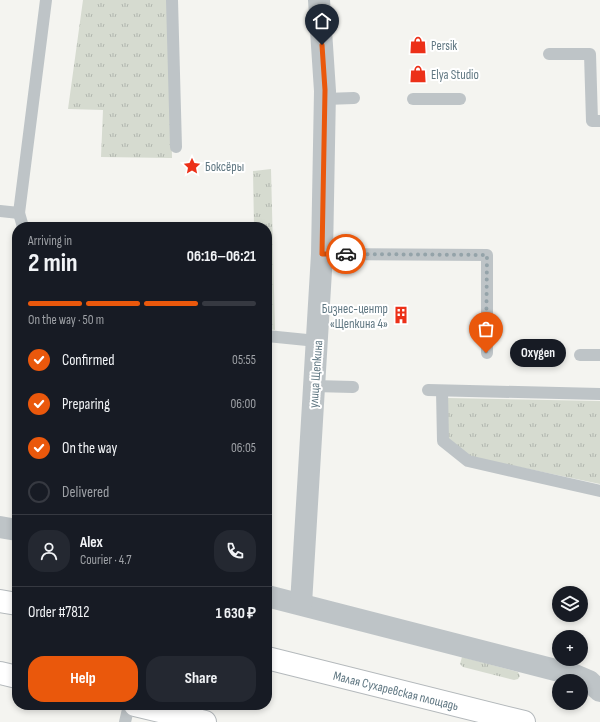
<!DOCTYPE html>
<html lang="en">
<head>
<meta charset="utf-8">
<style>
	body { margin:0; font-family:"Sofia Sans Condensed",sans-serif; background:#242831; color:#f1f3f6; height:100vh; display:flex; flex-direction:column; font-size:15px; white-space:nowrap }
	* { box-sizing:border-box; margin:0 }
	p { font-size:13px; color:#9ea1a6 }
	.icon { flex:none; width:22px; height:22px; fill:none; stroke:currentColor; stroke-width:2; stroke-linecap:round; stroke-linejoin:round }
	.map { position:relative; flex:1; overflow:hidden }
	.details { position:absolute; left:12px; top:222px; width:260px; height:488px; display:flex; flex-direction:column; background:#171b24; border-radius:16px; box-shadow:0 2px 6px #0003 }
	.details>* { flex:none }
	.tools { position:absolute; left:552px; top:586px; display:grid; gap:8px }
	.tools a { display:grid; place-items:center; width:36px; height:36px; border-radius:50%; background:#171b24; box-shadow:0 2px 6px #0003; font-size:20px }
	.pin { position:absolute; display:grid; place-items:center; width:34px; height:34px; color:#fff; margin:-41px -17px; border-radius:50% 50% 50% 0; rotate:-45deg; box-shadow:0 0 4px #0007 }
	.pin .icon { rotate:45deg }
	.courier { position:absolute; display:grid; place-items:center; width:40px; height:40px; margin:-20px; border:3px solid #ea580c; border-radius:50%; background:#fff; color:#222; box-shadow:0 1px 5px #0007 }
	.bubble { position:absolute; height:28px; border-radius:14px; background:#171b24; box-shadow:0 2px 6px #0003; font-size:13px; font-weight:700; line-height:28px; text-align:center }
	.headline em { font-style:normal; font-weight:700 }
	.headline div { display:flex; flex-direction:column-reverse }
	.headline { display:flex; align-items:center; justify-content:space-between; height:68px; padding:0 16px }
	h1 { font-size:26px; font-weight:700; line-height:30px }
	.bar { display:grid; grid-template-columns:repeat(4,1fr); gap:6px 4px; align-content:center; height:48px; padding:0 16px }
	.bar i { height:5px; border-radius:3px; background:#363941 }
	.bar .active { background:#ea580c }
	.bar p { grid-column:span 4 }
	.line { display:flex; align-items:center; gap:10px; padding:0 16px; border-top:1px solid #363941 }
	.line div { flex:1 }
	.round { display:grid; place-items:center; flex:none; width:42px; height:42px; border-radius:16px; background:#242831 }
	ol { padding:0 16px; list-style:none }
	li { display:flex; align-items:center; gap:12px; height:44px }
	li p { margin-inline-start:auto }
	li .icon { padding:4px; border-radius:50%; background:#ea580c; color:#fff; stroke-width:4 }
	li:last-child { color:#9ea1a6 }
	li i { width:22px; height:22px; border:2px solid #363941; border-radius:50% }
	.cta { display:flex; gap:8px; margin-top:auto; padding:8px 16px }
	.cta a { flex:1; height:46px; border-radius:16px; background:#ea580c; color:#fff; font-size:16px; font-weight:700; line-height:46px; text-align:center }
	.cta a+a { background:#242831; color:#f1f3f6 }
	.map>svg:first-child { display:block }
</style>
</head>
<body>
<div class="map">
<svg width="600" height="722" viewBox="0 0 600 722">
	<defs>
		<pattern id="grass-tufts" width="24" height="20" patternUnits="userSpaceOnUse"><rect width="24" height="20" fill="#d6dbd0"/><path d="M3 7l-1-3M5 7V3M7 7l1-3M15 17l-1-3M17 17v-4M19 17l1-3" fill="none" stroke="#b1b6ae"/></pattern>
	</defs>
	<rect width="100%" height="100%" fill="#f4f4f0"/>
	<g fill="url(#grass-tufts)">
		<polygon points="83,0 169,0 172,158 101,157 103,110 68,109"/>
		<polygon points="271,169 275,330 267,329 267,227 254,227 253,171"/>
		<polygon points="267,373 272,373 267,439"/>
		<polygon points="448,398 600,401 600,484 471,457 448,438"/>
		<polygon points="462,657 518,672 520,676 518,679 514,680 463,667 460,664"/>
	</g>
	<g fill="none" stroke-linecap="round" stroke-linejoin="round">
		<g stroke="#b4b9bc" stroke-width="24">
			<g id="primary">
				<polyline points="0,601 17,604"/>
				<path id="s1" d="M267 658 524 722"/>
				<polyline points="0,673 17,677"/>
				<polyline points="135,705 205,722"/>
			</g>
		</g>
		<g stroke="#bec4c7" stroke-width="12">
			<polyline points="172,0 176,147"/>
			<polyline points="549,54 590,54 592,121 600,121"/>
			<polyline points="325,99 354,98"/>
			<polyline points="413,99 460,99"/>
			<polyline points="0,211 19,213 46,0"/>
			<polyline points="19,213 23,227"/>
			<polyline points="322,254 487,255 487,353"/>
			<polyline points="267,336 317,341"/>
			<polyline points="580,355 600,355"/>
			<polyline points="314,386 353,387"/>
			<polyline points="428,390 600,394"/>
			<polyline points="442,391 443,441 468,461 600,491"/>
			<polyline points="125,722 129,705"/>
		</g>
		<g stroke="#bec4c7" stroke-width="22">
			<polyline points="0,527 17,530"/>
			<polyline points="267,596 575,675 589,681 600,691"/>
			<polyline points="301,604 322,254 325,91 319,0"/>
		</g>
		<use href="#primary" stroke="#fff" stroke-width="22"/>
	</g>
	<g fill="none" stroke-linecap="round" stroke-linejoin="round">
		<polyline stroke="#94a3a9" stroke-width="4" stroke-dasharray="0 7.2" points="346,254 487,255 486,353"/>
		<polyline stroke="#ea580c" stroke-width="5" points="322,45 325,90 322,254 346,254"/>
	</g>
	<defs>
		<g id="shop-bare" transform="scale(1.38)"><path d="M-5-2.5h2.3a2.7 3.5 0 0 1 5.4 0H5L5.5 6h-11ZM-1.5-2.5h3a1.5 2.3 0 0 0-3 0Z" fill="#ec3018" stroke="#fff" stroke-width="2.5" paint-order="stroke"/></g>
		<g id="sight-bare" transform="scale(1.38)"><path d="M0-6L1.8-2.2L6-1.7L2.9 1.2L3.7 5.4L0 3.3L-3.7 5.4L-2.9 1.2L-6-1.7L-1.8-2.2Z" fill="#ec3018" stroke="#fff" stroke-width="2.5" paint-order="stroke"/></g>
		<g id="building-bare" transform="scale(1.38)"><path d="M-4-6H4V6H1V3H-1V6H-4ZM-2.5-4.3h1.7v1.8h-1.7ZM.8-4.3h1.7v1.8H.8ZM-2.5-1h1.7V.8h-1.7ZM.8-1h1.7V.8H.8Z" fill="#ec3018" stroke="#fff" stroke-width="2.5" paint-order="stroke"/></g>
	</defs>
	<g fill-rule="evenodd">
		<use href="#shop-bare" x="418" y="45"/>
		<use href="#shop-bare" x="418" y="74"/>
		<use href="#sight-bare" x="192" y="166"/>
		<use href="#building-bare" x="401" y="315"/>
	</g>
	<g text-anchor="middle" stroke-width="4" stroke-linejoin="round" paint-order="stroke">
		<g font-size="13" fill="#617883" stroke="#fff" text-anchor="start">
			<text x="431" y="50">Persik</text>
			<text x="431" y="79">Elya Studio</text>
			<text x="205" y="171">Боксёры</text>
			<text x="388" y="313" text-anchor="end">Бизнес-центр<tspan x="388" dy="15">«Щепкина 4»</tspan></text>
		</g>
		<g font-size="13" fill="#617883" stroke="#fff">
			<text transform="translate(315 374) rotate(-86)" y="5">улица Щепкина</text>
			<text dy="5" stroke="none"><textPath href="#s1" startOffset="133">Малая Сухаревская площадь</textPath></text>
		</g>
	</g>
</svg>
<div class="tools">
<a><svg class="icon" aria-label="layers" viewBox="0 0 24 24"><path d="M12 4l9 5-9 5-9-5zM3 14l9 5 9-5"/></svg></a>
<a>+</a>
<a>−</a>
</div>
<div class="pin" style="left:486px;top:353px;background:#ea580c"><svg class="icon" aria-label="bag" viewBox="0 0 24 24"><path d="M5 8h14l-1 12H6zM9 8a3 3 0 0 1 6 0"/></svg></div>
<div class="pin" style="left:322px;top:45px;background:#1f2937"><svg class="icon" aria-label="home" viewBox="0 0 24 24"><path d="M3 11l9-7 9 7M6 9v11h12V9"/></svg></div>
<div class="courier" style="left:346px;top:254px"><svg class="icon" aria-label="car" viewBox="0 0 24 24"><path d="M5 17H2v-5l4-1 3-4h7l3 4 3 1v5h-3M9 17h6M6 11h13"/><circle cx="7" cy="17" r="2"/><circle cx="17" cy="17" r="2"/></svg></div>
<div class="bubble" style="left:510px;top:339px;width:56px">Oxygen</div>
<section class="details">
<div class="headline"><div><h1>2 min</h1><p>Arriving in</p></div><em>06:16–06:21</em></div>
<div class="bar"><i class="active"></i><i class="active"></i><i class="active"></i><i></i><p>On the way · 50 m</p></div>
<ol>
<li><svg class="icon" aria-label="check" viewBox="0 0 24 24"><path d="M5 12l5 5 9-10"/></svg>Confirmed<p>05:55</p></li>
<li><svg class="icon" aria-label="check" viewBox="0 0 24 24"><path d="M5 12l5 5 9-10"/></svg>Preparing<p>06:00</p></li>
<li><svg class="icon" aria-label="check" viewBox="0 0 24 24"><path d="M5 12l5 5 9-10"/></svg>On the way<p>06:05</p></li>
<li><i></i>Delivered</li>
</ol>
<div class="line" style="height:72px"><a class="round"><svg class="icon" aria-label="person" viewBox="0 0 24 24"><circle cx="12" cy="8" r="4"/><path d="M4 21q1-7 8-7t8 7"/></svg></a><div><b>Alex</b><p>Courier · 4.7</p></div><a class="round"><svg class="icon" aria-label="phone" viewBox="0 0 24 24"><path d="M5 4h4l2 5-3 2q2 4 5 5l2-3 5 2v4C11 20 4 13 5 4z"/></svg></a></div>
<div class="line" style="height:52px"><div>Order #7812</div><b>1 630 ₽</b></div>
<div class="cta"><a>Help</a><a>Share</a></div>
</section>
</div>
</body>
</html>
